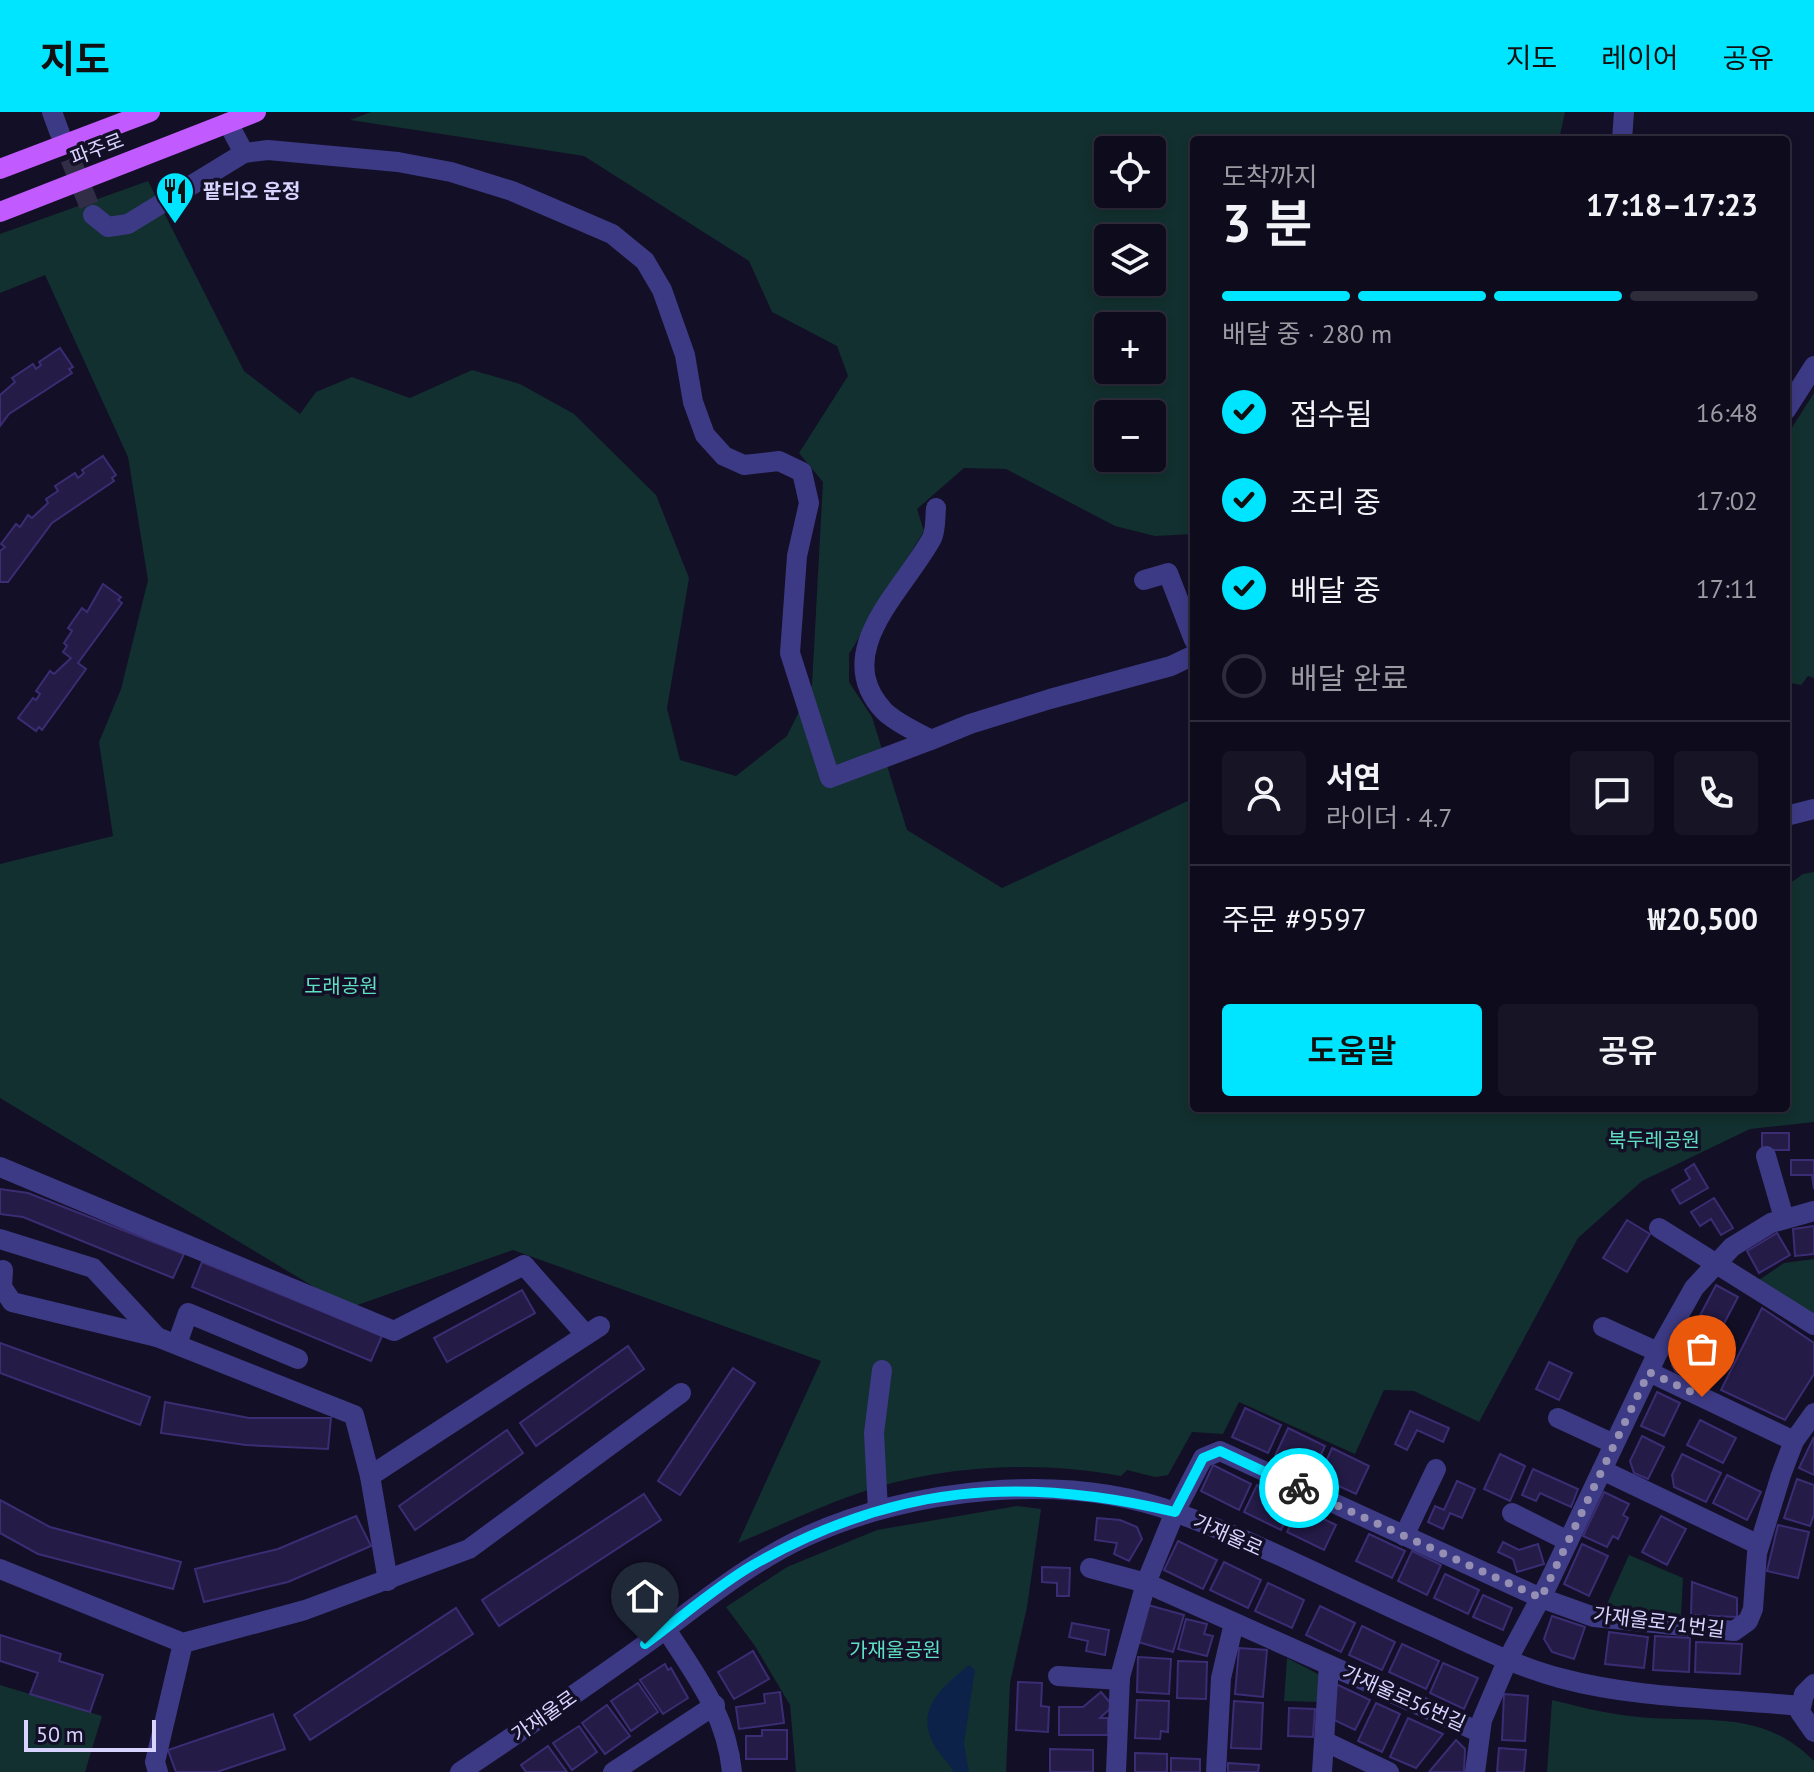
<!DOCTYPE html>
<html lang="ko">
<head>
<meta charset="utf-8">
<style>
	body { margin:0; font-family:"PT Sans","Noto Sans KR",sans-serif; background:#171425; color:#f1f3f6; height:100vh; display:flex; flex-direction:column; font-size:30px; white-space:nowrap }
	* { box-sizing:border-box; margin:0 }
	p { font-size:26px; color:#9b9ba3 }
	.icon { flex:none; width:44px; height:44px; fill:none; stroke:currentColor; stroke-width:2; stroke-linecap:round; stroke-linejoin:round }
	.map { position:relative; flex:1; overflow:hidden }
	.drawer { position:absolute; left:1190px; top:24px; width:600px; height:976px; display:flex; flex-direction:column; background:#0e0b1c; border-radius:8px; box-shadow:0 4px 12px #0003,0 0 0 2px #2e2b3b }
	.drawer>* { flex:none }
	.tools { position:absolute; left:1094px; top:24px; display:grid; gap:16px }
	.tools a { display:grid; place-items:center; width:72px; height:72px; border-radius:8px; background:#0e0b1c; box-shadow:0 4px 12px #0003,0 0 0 2px #2e2b3b; font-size:40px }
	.scale { position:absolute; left:24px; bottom:20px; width:132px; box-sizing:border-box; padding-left:8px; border:4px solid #d9d4ff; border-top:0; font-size:22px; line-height:28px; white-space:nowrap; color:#d9d4ff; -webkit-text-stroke:6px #130f26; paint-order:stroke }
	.pin { position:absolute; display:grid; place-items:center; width:68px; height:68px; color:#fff; margin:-82px -34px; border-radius:50% 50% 50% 0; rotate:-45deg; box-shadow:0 0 8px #0007 }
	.pin .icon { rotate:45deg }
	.courier { position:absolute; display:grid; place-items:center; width:80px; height:80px; margin:-40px; border:6px solid #00e5ff; border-radius:50%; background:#fff; color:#222; box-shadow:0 2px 10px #0007 }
	.summary em { font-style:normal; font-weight:600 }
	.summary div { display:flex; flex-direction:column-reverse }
	.summary { display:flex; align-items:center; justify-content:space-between; height:136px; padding:0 32px }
	h1 { font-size:52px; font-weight:600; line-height:60px }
	.bar { display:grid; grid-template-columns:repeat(4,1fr); gap:12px 8px; align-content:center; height:96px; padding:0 32px }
	.bar i { height:10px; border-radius:6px; background:#2e2b3b }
	.bar .active { background:#00e5ff }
	.bar p { grid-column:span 4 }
	.line { display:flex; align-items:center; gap:20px; padding:0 32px; border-top:2px solid #2e2b3b }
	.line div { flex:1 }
	.round { display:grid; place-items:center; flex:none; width:84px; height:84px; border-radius:8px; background:#171425 }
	ol { padding:0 32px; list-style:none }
	li { display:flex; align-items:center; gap:24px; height:88px }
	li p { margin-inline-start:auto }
	li .icon { padding:8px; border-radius:50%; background:#00e5ff; color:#111; stroke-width:4 }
	li:last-child { color:#9b9ba3 }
	li i { width:44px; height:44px; border:4px solid #2e2b3b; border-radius:50% }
	.primary-button { display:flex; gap:16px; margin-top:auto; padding:16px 32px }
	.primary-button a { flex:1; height:92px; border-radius:8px; background:#00e5ff; color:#111; font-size:32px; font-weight:600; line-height:92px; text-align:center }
	.primary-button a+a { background:#171425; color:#f1f3f6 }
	header { display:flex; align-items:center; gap:48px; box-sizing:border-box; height:112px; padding:0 40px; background:#00e5ff; color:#111 }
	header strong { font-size:38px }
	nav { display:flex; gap:44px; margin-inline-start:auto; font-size:28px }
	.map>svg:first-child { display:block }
</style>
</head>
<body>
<header>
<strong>지도</strong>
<nav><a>지도</a><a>레이어</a><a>공유</a></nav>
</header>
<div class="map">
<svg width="1814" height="1660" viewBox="0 0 1814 1660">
	<rect width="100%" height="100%" fill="#130f26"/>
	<g fill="#12302f" fill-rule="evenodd">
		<path d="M371 0H1565L1559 28H1194V422L1155 424 1115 414 1006 357 964 356 917 397 924 419 849 542V570L872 605 907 718 1002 776 1194 686V996H1786V774L1803 762 1814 760V1010L1750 1017 1642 1069 1578 1126 1479 1310 1414 1279 1384 1278 1355 1342 1239 1290 1223 1322 1192 1320 1168 1363 1155 1365 1127 1358 1121 1364C1035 1348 939 1353 856 1382 816 1396 777 1415 738 1431L821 1249 513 1138 349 1196 0 986V752L113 724 99 630 121 577 148 468 128 345 45 163 0 181V122L148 69 244 259 300 302 316 280 352 265 410 286 472 258 520 272 574 302 656 383 689 466 667 596 680 648 736 664 787 624 812 573 823 370 799 341 848 264 837 234 772 200 749 149 584 44 350 8ZM1108 38H1152V82H1108ZM1108 126H1152V170H1108ZM1108 214H1152V258H1108ZM1108 302H1152V346H1108Z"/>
		<polygon points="1814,281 1814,566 1808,564 1801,573 1790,571 1786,565 1786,325"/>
		<polygon points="1814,1147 1814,1204 1759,1168 1784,1151"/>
		<polygon points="1017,1394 1041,1397 1027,1495 1010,1571 1006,1660 796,1660 790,1593 755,1534 726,1495 787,1455 877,1418"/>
		<polygon points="1629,1443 1683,1466 1681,1503 1626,1499 1607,1492"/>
		<polygon points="1287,1546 1320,1563 1318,1590 1284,1589"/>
		<polygon points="0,1573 102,1604 85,1660 0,1660"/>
		<path d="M1552 1588C1577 1594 1603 1601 1630 1604 1700 1613 1759 1594 1814 1649V1660H1547Z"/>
	</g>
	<path fill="#0c2248" d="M969 1553 975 1558 964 1631 969 1660H954C947 1649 937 1640 932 1629 916 1594 945 1573 969 1553Z"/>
	<g fill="#241b47" stroke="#3b2d73" stroke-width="2">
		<polygon points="60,236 73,255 69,257 72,261 9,302 0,314 0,283 15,270 12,266 33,252 36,257 41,253 39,250"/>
		<polygon points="103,344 116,363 112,366 114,369 52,411 8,470 0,470 0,439 5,435 1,432 16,412 20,415 28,403 32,406 48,391 46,387 58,379 55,374 75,361 78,366 84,361 82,358"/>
		<polygon points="103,472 121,485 118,488 122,491 78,551 86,557 42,618 39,615 36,619 18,606 33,586 36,588 40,582 36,579 50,559 54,562 71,546 63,540 67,534 64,531 72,519 68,516 82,496 87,500"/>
		<rect x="1762" y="1021" width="27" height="17"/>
		<polygon points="1791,1048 1814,1048 1814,1077 1812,1063 1791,1063"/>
		<polygon points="1694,1052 1708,1076 1680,1092 1672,1078 1690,1067 1685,1058"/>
		<polygon points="0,1077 28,1081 184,1142 173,1166 23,1105 0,1102"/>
		<polygon points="1714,1086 1733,1116 1721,1123 1711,1107 1700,1114 1691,1100"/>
		<polygon points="1627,1108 1650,1122 1627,1160 1603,1146"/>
		<polygon points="1814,1114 1814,1142 1795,1144 1793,1117"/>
		<polygon points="1777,1121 1790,1143 1759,1161 1747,1139"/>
		<polygon points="202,1150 382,1224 371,1249 192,1175"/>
		<polygon points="1716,1173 1738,1185 1718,1223 1696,1211"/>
		<polygon points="522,1178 535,1201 447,1250 434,1226"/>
		<polygon points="1762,1196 1814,1231 1814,1262 1785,1308 1721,1278"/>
		<polygon points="1691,1218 1717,1232 1701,1262 1709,1266 1706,1271 1676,1260 1672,1253"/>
		<polygon points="0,1231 150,1285 140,1313 0,1261"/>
		<polygon points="628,1234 644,1257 536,1334 520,1311"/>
		<polygon points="1549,1250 1572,1261 1559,1288 1536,1277"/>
		<polygon points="733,1256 755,1271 680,1383 658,1369"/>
		<polygon points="1657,1280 1680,1291 1664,1324 1641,1314"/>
		<polygon points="165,1290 249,1306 331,1306 328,1337 246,1333 161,1321"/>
		<polygon points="1245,1296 1281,1313 1268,1341 1232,1325"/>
		<polygon points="1410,1299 1449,1316 1443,1330 1417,1318 1407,1338 1395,1332"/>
		<polygon points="1700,1308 1736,1326 1723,1351 1687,1333"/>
		<polygon points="1288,1316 1325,1334 1312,1362 1275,1344"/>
		<polygon points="507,1318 523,1341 415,1418 399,1394"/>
		<polygon points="1642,1324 1664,1335 1648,1367 1634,1361 1630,1349"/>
		<polygon points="1814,1325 1814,1363 1799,1356"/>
		<polygon points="1332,1336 1369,1354 1356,1382 1319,1365"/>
		<polygon points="1500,1342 1525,1354 1510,1389 1484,1377"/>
		<polygon points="1682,1342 1721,1361 1706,1390 1674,1375 1672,1363"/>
		<polygon points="1213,1353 1251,1372 1239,1398 1201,1379"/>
		<polygon points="1533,1357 1578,1377 1571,1395 1540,1381 1536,1389 1522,1383"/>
		<polygon points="1727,1363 1761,1380 1747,1408 1713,1391"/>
		<polygon points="1797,1367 1814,1373 1814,1402 1810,1414 1784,1406"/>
		<polygon points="1457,1369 1475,1377 1462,1406 1450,1401 1443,1417 1428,1410 1435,1394 1444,1398"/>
		<polygon points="1257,1373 1294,1391 1281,1418 1244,1400"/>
		<polygon points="1604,1380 1629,1392 1623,1403 1628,1406 1618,1427 1613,1424 1607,1435 1583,1424"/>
		<polygon points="644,1382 661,1408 499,1514 482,1488"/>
		<polygon points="0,1388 50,1415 181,1450 173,1477 38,1442 0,1421"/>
		<polygon points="1299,1395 1336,1413 1324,1438 1287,1420"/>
		<polygon points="356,1404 371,1434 288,1470 204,1490 195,1457 278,1437"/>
		<polygon points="1661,1404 1686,1417 1667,1453 1642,1440"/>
		<polygon points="1097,1406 1120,1408 1137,1415 1142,1427 1129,1449 1114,1442 1117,1431 1095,1428"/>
		<polygon points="1778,1413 1809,1420 1798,1466 1767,1459"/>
		<polygon points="1369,1422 1405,1439 1392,1466 1356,1449"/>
		<polygon points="1178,1429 1217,1448 1203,1477 1164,1458"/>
		<polygon points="1503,1430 1519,1438 1538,1432 1544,1452 1517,1460 1513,1447 1498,1440"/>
		<polygon points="1582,1432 1608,1444 1589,1484 1564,1472"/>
		<polygon points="1412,1439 1441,1453 1427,1483 1398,1469"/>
		<polygon points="1224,1450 1261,1468 1248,1496 1210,1478"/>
		<polygon points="1042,1455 1070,1456 1069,1484 1057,1484 1057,1471 1042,1470"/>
		<polygon points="1445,1462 1479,1478 1468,1502 1434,1486"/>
		<polygon points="1692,1470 1737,1486 1737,1505 1691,1503"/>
		<polygon points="1268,1471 1304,1488 1292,1516 1255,1499"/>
		<polygon points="1483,1483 1512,1496 1503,1518 1473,1505"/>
		<polygon points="1148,1493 1184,1503 1173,1540 1138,1530"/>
		<polygon points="1320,1494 1355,1511 1341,1540 1306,1523"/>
		<polygon points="456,1496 473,1522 310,1628 294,1603"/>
		<polygon points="1552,1504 1585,1515 1574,1547 1552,1540 1544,1527"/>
		<polygon points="1186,1507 1207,1512 1204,1522 1213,1524 1207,1544 1178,1537"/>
		<polygon points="1072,1511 1109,1518 1105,1543 1086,1539 1088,1529 1069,1525"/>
		<polygon points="1362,1514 1395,1530 1382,1558 1349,1543"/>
		<polygon points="1609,1520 1648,1525 1644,1556 1605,1552"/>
		<polygon points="0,1523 61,1542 59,1549 103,1563 90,1600 30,1582 38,1561 0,1549"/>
		<polygon points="1655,1524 1690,1526 1689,1560 1653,1558"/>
		<polygon points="1696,1530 1742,1532 1740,1562 1695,1560"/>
		<polygon points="1402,1532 1439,1549 1426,1577 1389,1560"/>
		<polygon points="1239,1536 1267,1538 1263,1585 1235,1582"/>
		<polygon points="753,1539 769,1567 734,1587 718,1560"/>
		<polygon points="1138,1545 1171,1547 1169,1582 1137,1580"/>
		<polygon points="1178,1549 1207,1550 1206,1587 1177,1586"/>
		<polygon points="1443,1551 1478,1566 1464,1597 1430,1581"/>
		<polygon points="665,1552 668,1558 671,1556 688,1586 663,1602 640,1568"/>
		<polygon points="1018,1570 1042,1571 1041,1594 1049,1595 1048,1620 1016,1618"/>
		<polygon points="638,1571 658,1600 631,1619 611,1589"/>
		<polygon points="1336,1572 1370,1588 1355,1618 1332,1607"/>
		<polygon points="780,1580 784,1611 739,1617 736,1595 765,1591 764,1582"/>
		<polygon points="1101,1580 1113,1594 1100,1606 1108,1606 1108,1623 1059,1623 1059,1595 1083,1595"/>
		<polygon points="1504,1582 1528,1584 1525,1629 1502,1628"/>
		<polygon points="1137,1588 1169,1589 1168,1620 1161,1619 1160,1627 1135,1626"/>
		<polygon points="1234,1589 1263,1591 1261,1637 1231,1636"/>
		<polygon points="1376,1591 1400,1602 1382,1640 1358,1629"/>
		<polygon points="607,1593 630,1624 605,1642 582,1611"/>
		<polygon points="1289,1596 1315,1597 1313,1625 1288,1624"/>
		<polygon points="273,1602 285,1637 217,1660 176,1660 168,1638"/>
		<polygon points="1408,1606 1443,1622 1416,1656 1390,1645"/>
		<polygon points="579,1614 597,1640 572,1658 553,1631"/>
		<polygon points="762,1618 787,1618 787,1647 746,1647 746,1624 762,1624"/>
		<polygon points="1456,1628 1465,1637 1464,1660 1429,1660"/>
		<polygon points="548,1634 567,1660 526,1660 521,1653"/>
		<polygon points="1499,1636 1526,1638 1524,1660 1497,1660"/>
		<polygon points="1050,1637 1093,1638 1093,1660 1050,1660"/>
		<polygon points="1135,1641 1167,1642 1167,1660 1135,1660"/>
		<polygon points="1171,1646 1200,1647 1200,1660 1171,1660"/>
		<polygon points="1228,1651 1259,1653 1258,1660 1228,1660"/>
	</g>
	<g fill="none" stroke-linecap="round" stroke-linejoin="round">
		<polyline stroke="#312d47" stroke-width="20" stroke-dasharray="20 10" stroke-linecap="butt" points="59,19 93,103"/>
		<g stroke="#3d3a85" stroke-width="20">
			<polyline points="52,0 59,19"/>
			<polyline points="228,11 244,41"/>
			<polyline points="1622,28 1624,0"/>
			<polyline points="93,103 108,115 128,112 244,41 268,38 398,50 451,60 512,79 612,122 645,149 662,178 685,243 693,290 705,323 724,344 744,353 779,349 802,360 809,391 797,444 790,541 830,666 931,628"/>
			<polyline points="1786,298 1814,254"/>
			<path d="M936 396C935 405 936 418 932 426 904 478 829 540 884 599 896 611 917 620 931 628L970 612 1050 587 1171 554 1194 543"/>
			<polyline points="1144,468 1168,461 1194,528"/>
			<polyline points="1786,704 1814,697"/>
			<polyline points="1766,1044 1784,1106"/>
			<polyline points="0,1055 394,1219 524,1153 586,1223"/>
			<polyline points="1659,1116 1814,1213"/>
			<polyline points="0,1127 93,1156 157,1225 354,1303 370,1364 388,1469"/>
			<polyline points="3,1158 2,1175 12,1190 157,1225"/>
			<polyline points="1603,1215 1658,1240"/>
			<polyline points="177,1232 188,1201 298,1247"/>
			<polyline points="1649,1260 1794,1329"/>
			<polyline points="1558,1306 1614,1332"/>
			<polyline points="1602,1358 1759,1433"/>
			<polyline points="370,1364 600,1214"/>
			<polyline points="878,1398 874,1321 882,1258"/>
			<polyline points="1512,1401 1568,1429"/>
			<polyline points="1404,1424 1436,1357"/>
			<polyline points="1090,1456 1146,1471 1479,1620"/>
			<polyline points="0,1457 183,1531 305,1498 469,1437 681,1281"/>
			<path d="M666 1517C697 1566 726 1601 732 1660"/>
			<polyline points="1058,1564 1120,1568"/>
			<polyline points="1814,1572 1804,1582 1800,1600 1814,1620"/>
			<polyline points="1324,1629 1389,1660"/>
			<polyline points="158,1660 155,1650 183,1531"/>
			<path d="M460 1660C523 1618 586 1575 647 1531 699 1493 747 1452 805 1425 911 1376 1065 1359 1177 1401 1259 1431 1338 1472 1418 1508 1464 1528 1511 1553 1560 1566 1638 1587 1721 1586 1800 1594"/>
			<polyline points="613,1660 715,1593"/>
			<polyline points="1116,1660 1120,1565 1146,1471 1175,1400 1203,1346 1220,1339 1541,1486 1594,1505 1734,1519 1748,1509 1753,1497 1757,1441 1781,1363 1794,1329 1814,1301"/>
			<polyline points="1216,1660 1221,1566 1234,1511"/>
			<polyline points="1322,1660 1329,1553"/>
			<polyline points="1475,1660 1482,1608 1508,1547 1547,1474 1658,1240 1694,1176 1732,1135 1771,1111 1814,1099"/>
		</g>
		<g stroke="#c25bff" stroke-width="20">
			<polyline points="0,57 150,0"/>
			<polyline points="0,100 256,0"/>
		</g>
	</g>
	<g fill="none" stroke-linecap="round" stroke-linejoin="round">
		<polyline stroke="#948fb3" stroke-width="8" stroke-dasharray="0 14.4" points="1299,1376 1541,1486 1649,1260 1702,1285"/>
		<path stroke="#00e5ff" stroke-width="10" d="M645 1532C681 1506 715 1475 753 1453 893 1373 1020 1363 1175 1400L1203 1346 1220 1339 1299 1376"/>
	</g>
	<defs>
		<g id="restaurant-pin" transform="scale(2)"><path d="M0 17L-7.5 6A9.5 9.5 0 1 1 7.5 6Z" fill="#00e5ff" stroke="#130f26"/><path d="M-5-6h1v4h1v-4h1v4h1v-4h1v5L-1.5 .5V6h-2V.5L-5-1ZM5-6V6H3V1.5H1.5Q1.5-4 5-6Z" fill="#111"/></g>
	</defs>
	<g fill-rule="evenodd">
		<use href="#restaurant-pin" x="175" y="79"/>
	</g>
	<g text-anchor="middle" stroke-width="7" stroke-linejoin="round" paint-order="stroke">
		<g font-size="20" fill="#d9d4ff" stroke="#130f26">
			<text transform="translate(97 37) rotate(-21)" y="7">파주로</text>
			<text transform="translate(1228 1423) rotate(24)" y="7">가재울로</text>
			<text transform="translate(1659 1510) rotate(7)" y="7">가재울로71번길</text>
			<text transform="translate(1404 1586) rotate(24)" y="7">가재울로56번길</text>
			<text transform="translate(544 1604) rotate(-35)" y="7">가재울로</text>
		</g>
		<g font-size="20" font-weight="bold" fill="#d9d4ff" stroke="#130f26" text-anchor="start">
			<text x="203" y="86">팥티오 운정</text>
		</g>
		<g font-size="20" fill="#5fe0c0" stroke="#130f26">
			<text x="341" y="881">도래공원</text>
			<text x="1654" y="1035">북두레공원</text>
			<text x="895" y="1545">가재울공원</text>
		</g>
	</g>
</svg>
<div class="tools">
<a><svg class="icon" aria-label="locate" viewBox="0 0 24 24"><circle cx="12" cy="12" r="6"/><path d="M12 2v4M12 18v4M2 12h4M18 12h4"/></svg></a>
<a><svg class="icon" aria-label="layers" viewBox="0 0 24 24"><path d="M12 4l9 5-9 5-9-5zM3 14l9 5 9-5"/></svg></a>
<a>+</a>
<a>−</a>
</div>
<div class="scale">50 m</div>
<div class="pin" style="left:1702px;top:1285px;background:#ea580c"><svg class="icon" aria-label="bag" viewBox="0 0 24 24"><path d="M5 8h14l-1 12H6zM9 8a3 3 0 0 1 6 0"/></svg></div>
<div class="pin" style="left:645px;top:1532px;background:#1f2937"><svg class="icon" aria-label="home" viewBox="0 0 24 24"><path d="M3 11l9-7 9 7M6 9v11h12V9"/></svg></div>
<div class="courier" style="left:1299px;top:1376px"><svg class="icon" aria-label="bike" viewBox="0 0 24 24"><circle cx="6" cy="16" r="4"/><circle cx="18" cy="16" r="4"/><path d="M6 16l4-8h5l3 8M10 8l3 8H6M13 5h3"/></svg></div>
<section class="drawer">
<div class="summary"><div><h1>3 분</h1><p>도착까지</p></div><em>17:18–17:23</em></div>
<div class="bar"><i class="active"></i><i class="active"></i><i class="active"></i><i></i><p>배달 중 · 280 m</p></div>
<ol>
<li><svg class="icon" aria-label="check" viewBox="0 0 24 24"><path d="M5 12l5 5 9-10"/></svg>접수됨<p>16:48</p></li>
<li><svg class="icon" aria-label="check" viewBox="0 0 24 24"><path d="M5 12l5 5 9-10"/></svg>조리 중<p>17:02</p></li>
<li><svg class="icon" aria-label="check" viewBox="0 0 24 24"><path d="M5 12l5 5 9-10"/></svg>배달 중<p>17:11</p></li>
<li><i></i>배달 완료</li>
</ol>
<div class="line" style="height:144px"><a class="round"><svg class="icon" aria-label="person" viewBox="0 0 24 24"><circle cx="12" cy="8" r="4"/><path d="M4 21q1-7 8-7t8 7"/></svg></a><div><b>서연</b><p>라이더 · 4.7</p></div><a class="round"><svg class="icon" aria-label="chat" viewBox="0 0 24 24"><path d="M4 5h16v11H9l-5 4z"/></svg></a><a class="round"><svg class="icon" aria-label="phone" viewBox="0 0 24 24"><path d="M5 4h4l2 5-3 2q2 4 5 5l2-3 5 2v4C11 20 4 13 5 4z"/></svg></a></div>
<div class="line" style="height:104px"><div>주문 #9597</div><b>₩20,500</b></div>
<div class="primary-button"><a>도움말</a><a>공유</a></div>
</section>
</div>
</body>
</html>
